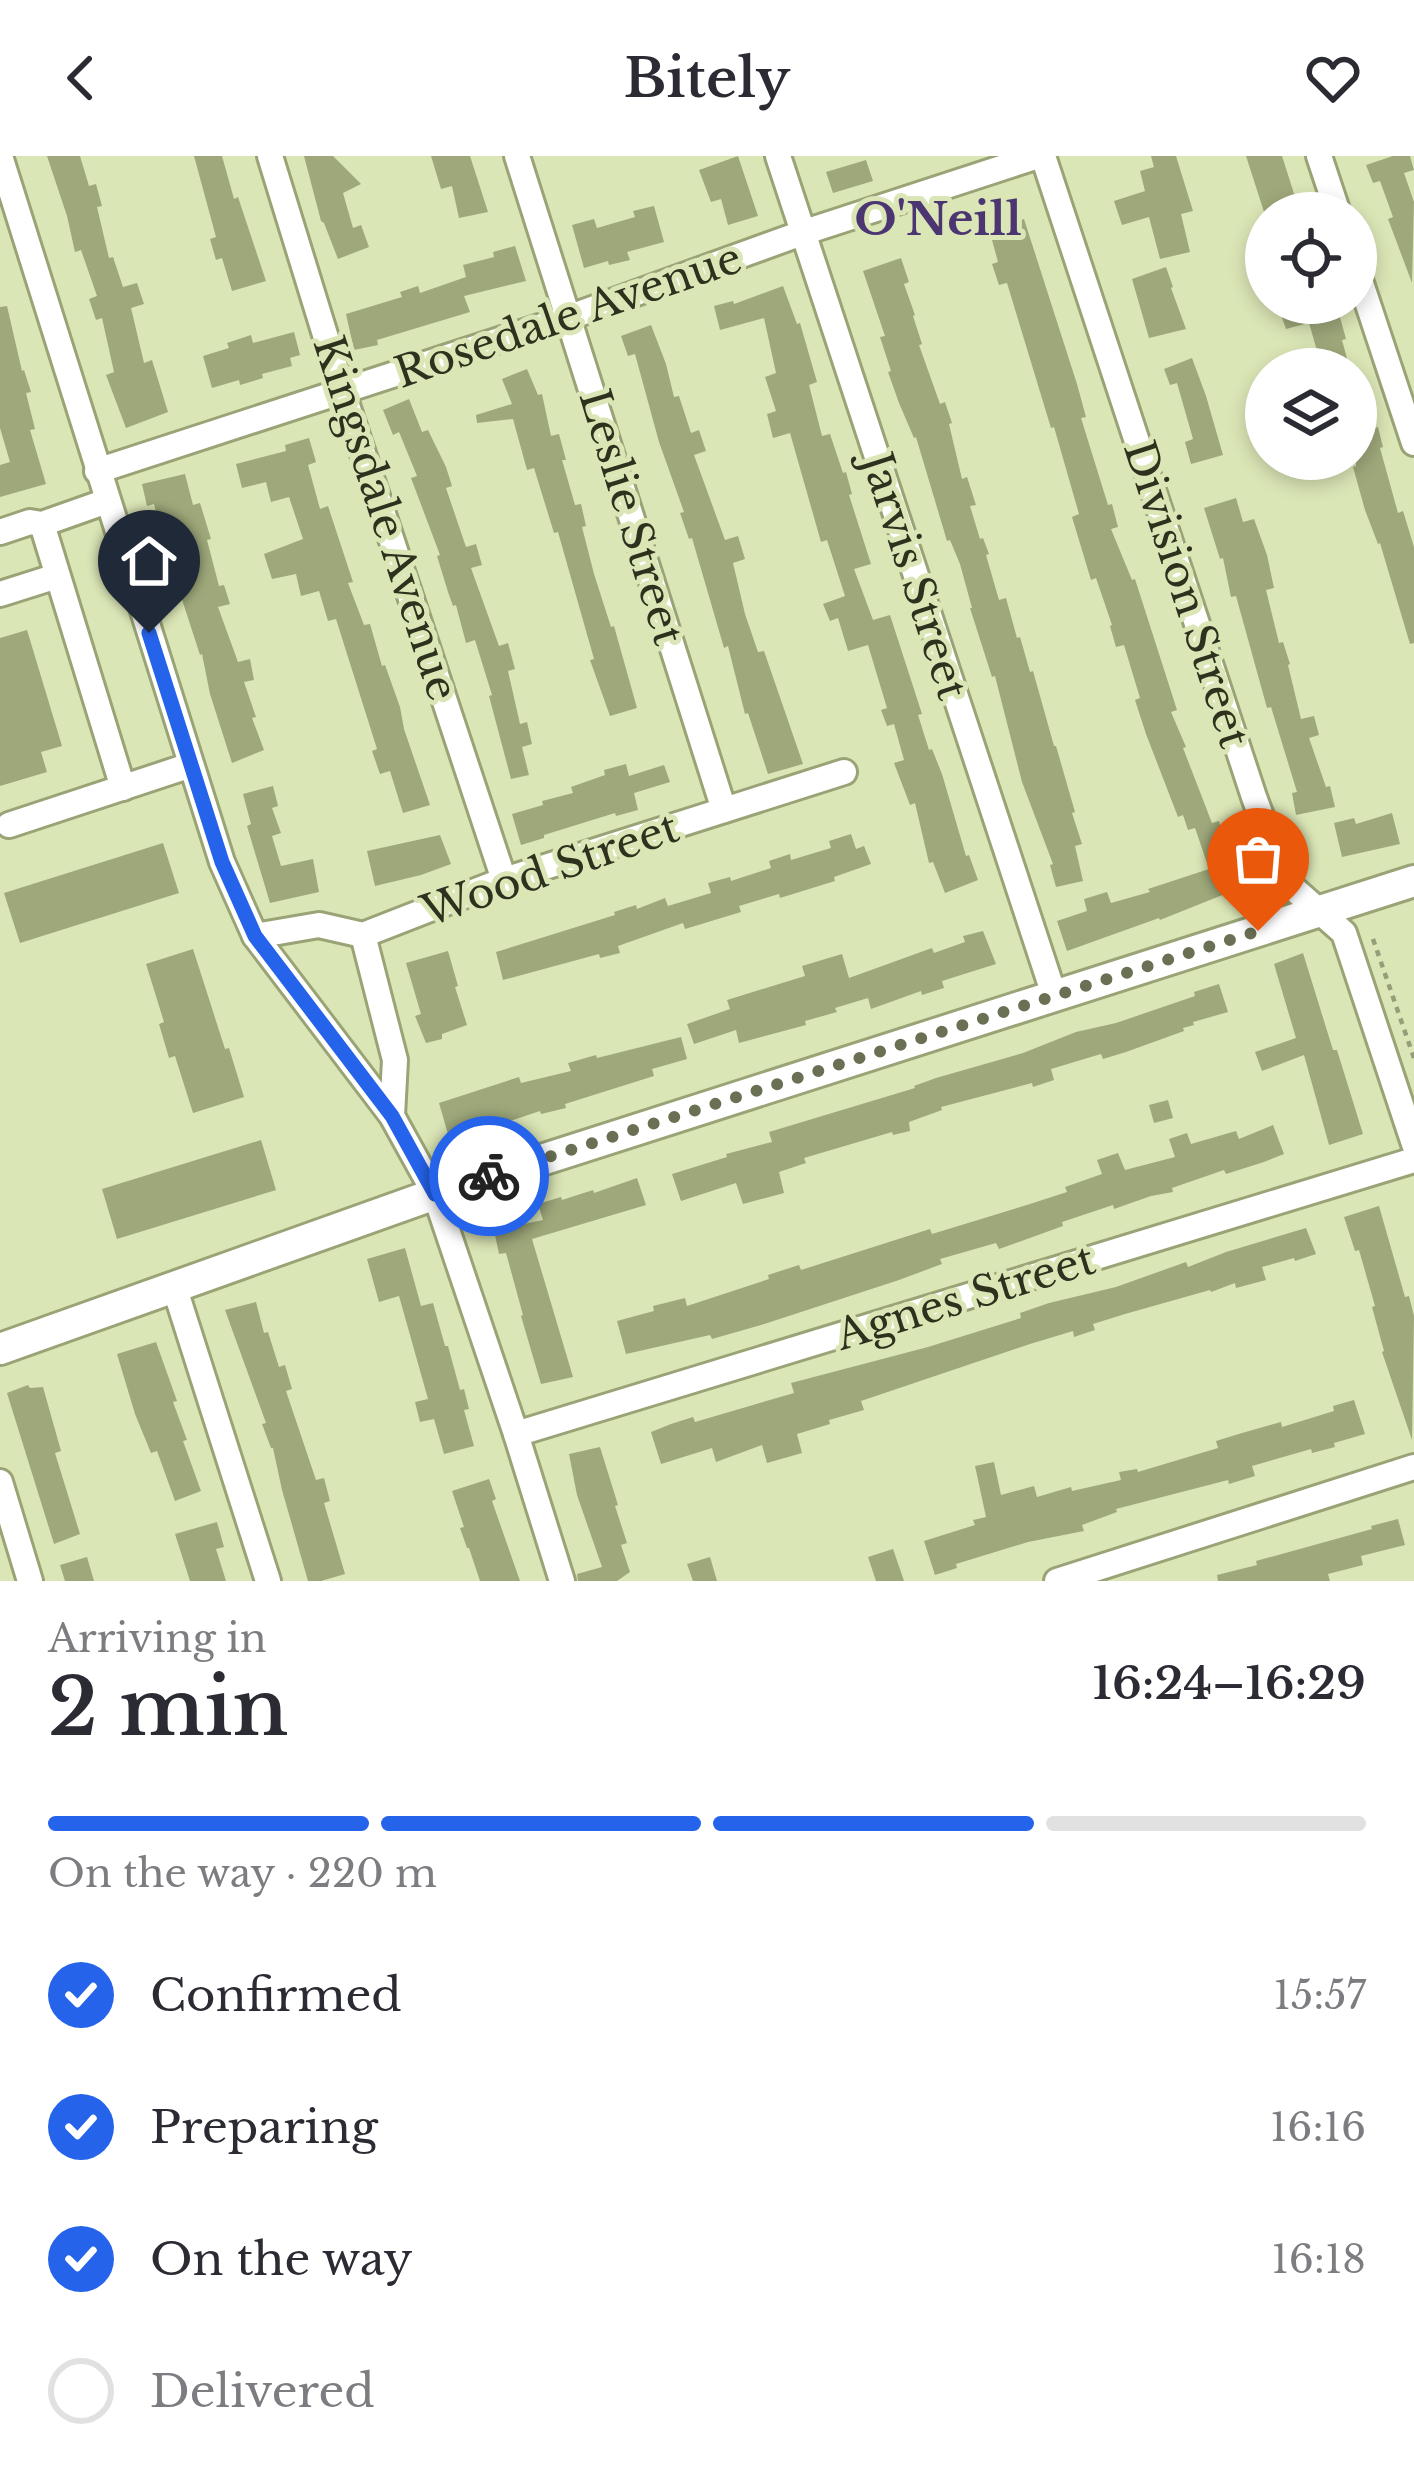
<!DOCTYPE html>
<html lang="en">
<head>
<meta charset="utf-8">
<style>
	body { margin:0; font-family:"Libre Baskerville",serif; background:#f7f7f7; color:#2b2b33; height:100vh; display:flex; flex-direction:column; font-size:45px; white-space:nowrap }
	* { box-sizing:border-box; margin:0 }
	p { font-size:39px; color:#7c7c81 }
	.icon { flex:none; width:66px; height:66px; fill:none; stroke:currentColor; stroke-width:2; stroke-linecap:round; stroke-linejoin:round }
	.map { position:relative; height:1425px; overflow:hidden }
	.details { display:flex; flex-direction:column; background:#fff; flex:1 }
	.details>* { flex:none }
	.controls { position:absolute; left:1245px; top:36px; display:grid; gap:24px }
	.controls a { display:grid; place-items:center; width:132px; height:132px; border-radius:50%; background:#fff; box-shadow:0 6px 18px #0003; font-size:60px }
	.pin { position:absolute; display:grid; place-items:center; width:102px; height:102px; color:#fff; margin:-123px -51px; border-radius:50% 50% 50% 0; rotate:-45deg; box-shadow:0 0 12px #0007 }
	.pin .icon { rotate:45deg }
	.courier { position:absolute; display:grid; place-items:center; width:120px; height:120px; margin:-60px; border:9px solid #2563eb; border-radius:50%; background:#fff; color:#222; box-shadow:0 3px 15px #0007 }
	.headline em { font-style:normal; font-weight:600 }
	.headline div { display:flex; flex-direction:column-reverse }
	.headline { display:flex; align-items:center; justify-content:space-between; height:204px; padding:0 48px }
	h1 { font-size:78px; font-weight:600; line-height:90px }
	.bar { display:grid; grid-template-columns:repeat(4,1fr); gap:18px 12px; align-content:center; height:144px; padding:0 48px }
	.bar i { height:15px; border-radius:9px; background:#e1e1e2 }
	.bar .active { background:#2563eb }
	.bar p { grid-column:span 4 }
	ol { padding:0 48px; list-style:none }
	li { display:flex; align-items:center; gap:36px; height:132px }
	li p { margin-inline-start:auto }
	li .icon { padding:12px; border-radius:50%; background:#2563eb; color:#fff; stroke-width:4 }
	li:last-child { color:#7c7c81 }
	li i { width:66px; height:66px; border:6px solid #e1e1e2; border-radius:50% }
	header { display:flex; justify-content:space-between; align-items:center; height:156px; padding:0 48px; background:#fff; font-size:54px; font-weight:600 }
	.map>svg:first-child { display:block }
</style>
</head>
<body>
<header><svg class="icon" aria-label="back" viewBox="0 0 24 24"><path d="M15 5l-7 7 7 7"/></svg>Bitely<svg class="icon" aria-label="heart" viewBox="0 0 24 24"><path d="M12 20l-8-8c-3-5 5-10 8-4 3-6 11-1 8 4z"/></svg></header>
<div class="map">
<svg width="1414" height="1425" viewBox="0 0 1414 1425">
	<rect width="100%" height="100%" fill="#dbe6b6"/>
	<g fill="#9ea87a">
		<polygon points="47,0 80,0 89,30 96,28 102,50 97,51 109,102 113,101 123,131 137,127 144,148 131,152 144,207 152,204 168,256 126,272 106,219 114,216 102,162 96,164 89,143 97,140 81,94 75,96 67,60"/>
		<polygon points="194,0 222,0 234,43 238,41 266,125 232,135 222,102 216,104 210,83 216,81"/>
		<polygon points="304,0 333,0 361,28 343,37 353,72 361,69 369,91 338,103 324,67 321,65"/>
		<polygon points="431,0 470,0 488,56 459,62 452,30 441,33"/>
		<polygon points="738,0 758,60 728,69 721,43 711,46 699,14"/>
		<polygon points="1151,0 1176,0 1193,55 1181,58 1190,96 1160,103 1149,61 1122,69 1114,45 1145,35 1140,15 1154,11"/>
		<polygon points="1246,0 1282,0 1298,50 1265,59"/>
		<polygon points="1393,0 1410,0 1414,14 1404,17 1414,46 1412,127 1388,63 1393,61 1380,25 1373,27 1366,9"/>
		<polygon points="866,4 873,25 833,37 826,16"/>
		<polygon points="654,50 664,86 627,96 630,104 609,109 608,105 584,112 572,69 594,63 597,72 635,61 633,55"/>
		<polygon points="1024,63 1077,228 1086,261 1081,262 1108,349 1112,348 1118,371 1111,373 1132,424 1135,423 1177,554 1171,556 1186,591 1183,592 1212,667 1219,665 1240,732 1160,764 1159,762 1067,795 1057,765 1087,755 1084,743 1107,736 1111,747 1150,736 1148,733 1209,713 1195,672 1188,674 1183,659 1178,661 1146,578 1135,544 1140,542 1124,489 1116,491 1110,470 1112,469 1096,422 1091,424 1072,361 1079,358 1054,271 1051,272 1044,249 1007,127 999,129 992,108 998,106 989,73"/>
		<polygon points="515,90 526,125 464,140 470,156 377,184 378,189 354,194 346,158 402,141 400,136 418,130 420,137 466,121 463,109 494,101 493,96"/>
		<polygon points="901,102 909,126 904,128 915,159 913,160 922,188 919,189 940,248 945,246 952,267 949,268 962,323 967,321 976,349 970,350 980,383 983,382 989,398 986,399 999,444 1006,442 1017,482 1020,481 1030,516 1033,515 1054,590 1056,590 1075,656 1072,657 1082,688 1075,690 1083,725 1056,731 1050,709 1053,708 1022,626 995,520 992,521 970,452 972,452 960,408 950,384 947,385 916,281 914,282 899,247 888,216 891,215 880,181 885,180 863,115"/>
		<polygon points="1166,111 1173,131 1171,132 1186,173 1149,182 1132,123"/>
		<polygon points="783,130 797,168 800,167 817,226 809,229 822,280 830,278 843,317 846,316 852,338 849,339 871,408 854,413 873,464 890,459 922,558 918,559 929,594 932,593 942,618 966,700 969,699 978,724 945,737 933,706 929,707 915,647 910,649 894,607 904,604 894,568 887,570 881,554 887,552 868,489 848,495 838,462 830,465 823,448 845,440 827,384 821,386 790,277 773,282 767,258 776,255 765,221 776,217 764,162 720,174 714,150 733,145 734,148"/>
		<polygon points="1277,147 1336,147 1346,183 1342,184 1349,210 1318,213 1314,199 1318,198 1309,167 1286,173"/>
		<polygon points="7,150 22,215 24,214 31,236 26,237 35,273 30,274 46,328 0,341 0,309 10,306 0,272 0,151"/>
		<polygon points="651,169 666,208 674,241 679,240 691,277 699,274 706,295 694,299 725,384 738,380 745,403 733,407 745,458 758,496 764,495 803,608 768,618 748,557 745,558 728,490 724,492 692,382 689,383 680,357 684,356 659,286 635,198 628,200 621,180"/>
		<polygon points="294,176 300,199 290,202 292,210 262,218 263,222 240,229 239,224 212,232 203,200 229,192 227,187 251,179 253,187"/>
		<polygon points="1192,202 1206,240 1223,299 1191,308 1185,286 1193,283 1177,227 1170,229 1164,213"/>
		<polygon points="527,213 538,239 542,238 551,280 559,278 566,304 562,304 575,349 581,348 586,370 582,371 594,418 611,471 614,470 637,552 610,560 590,504 594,503 558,376 554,377 534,312 527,314 513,263 477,267 476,259 512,248 502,223"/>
		<polygon points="409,243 422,276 428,274 446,311 452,330 446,332 466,391 476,388 482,409 471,412 499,490 508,487 515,513 508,515 520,568 527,566 532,588 522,591 529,619 511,623 489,540 492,539 475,484 466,487 456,449 453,450 448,436 437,400 440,399 411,322 417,320 399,276 393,279 383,254"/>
		<polygon points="1378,271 1383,291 1380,292 1398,357 1403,355 1414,391 1414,487 1410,488 1380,387 1378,388 1365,354 1353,311 1356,310 1356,277"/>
		<polygon points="309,282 316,306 308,309 320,353 328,350 353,426 348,427 364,469 370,468 382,510 385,509 400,551 404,573 430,649 403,657 390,615 380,618 372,595 377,593 336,463 328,465 319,435 301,440 296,418 272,423 264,398 303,383 289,341 271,346 266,326 242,332 236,308 286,295 285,289"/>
		<polygon points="185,318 193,349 200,347 211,383 207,384 219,430 224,429 230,448 218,451 238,506 250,503 254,524 244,526 256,561 252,562 264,594 232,607 210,538 202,498 200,499 176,425 173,426 154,348 147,350 142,328"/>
		<polygon points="1236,342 1243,366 1254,363 1267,399 1274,432 1266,434 1279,487 1283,486 1290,508 1288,509 1301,563 1314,560 1319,579 1309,582 1326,631 1330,630 1335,651 1296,659 1292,637 1297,636 1271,551 1267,552 1236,440 1231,441 1223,402 1220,403 1204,352"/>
		<polygon points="27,474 62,590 41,596 47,616 0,630 0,482"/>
		<polygon points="626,608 629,620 664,609 670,626 634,637 638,654 616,660 615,657 544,679 544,682 521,689 512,658 543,649 542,645 573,637 571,631 605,619 604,614"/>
		<polygon points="273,630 278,650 272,652 281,677 272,680 281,710 313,703 319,736 270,747 247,670 251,668 243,638"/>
		<polygon points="1392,657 1400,688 1342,701 1334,667 1354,662 1356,668"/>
		<polygon points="851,678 856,693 864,690 871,708 834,721 835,725 780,742 779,738 739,750 741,756 685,773 683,767 618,790 620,797 600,802 599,798 503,824 496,796 615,759 614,756 636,749 637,753 665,742 668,750 711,737 708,727 730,721 731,725 771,712 769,705 790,698 791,704 831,692 829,685"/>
		<polygon points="440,679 451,708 421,719 375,730 367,695"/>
		<polygon points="163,687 179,737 20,787 4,737"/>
		<polygon points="983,775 996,808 942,825 944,832 922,839 921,835 871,853 868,842 835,852 837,856 805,865 806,869 739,887 736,874 694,888 687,868 730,853 727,844 805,820 802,810 842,798 849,822 932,792 934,797 965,786 963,780"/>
		<polygon points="193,793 225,893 229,892 244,941 193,957 175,900 169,902 159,868 164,866 146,808"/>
		<polygon points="448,795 458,830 455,831 467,869 442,878 442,883 426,887 415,860 421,858 406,807"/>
		<polygon points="1303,797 1333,894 1337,894 1363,978 1329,989 1304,899 1262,915 1255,896 1296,882 1274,808"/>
		<polygon points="1219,828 1228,856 1193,866 1194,869 1183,872 1184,875 1126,896 1103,903 1101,898 1051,913 1054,924 1033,931 1032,927 941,951 942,954 909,966 910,975 893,979 892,976 804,1002 806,1007 779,1016 784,1037 743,1048 736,1027 681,1045 672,1018 727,1001 726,998 772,986 769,976 915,932 914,930 936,922 1023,897 1076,876 1116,867 1195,840 1194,836"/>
		<polygon points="681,881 687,903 652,913 654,920 565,948 566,952 541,958 540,955 486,973 489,982 452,992 439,947 519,921 521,927 571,915 568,907 596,899 597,902"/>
		<polygon points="1168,944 1173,962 1154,967 1149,949"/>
		<polygon points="1273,969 1284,998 1264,1006 1226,1018 1224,1014 1172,1032 1173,1036 1151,1040 1114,1053 1113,1049 1062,1066 1063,1070 999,1093 996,1087 940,1103 942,1108 899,1124 761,1169 712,1183 710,1179 626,1198 617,1165 654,1155 653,1150 685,1142 687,1150 769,1123 768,1119 799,1109 801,1114 930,1073 932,1078 1030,1048 1067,1036 1065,1031 1102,1018 1097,1004 1118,997 1125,1014 1175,1001 1169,983 1187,977 1191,988 1236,975 1239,983"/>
		<polygon points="261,984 276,1034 117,1083 102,1033"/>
		<polygon points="637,1022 646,1049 532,1083 573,1221 541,1228 521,1160 523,1159 506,1097 499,1098 494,1074 543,1064 538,1048 561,1041 562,1044 593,1034 594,1037"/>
		<polygon points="1379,1050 1405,1141 1409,1140 1414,1160 1412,1284 1382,1196 1384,1195 1372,1151 1375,1150 1359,1094 1355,1095 1344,1061"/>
		<polygon points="1306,1072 1316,1098 1295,1105 1294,1102 1262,1111 1266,1124 1236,1132 1235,1127 1211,1136 1210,1134 1125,1158 1093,1168 1095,1174 1074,1181 1073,1175 1030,1188 861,1245 864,1254 829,1264 830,1268 797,1278 802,1297 767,1307 762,1289 716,1306 712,1292 661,1308 651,1276 671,1268 693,1261 695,1266 794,1237 791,1227 928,1191 1021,1162 1020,1157 1049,1147 1116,1131 1186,1106 1188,1111 1226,1096"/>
		<polygon points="405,1092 421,1150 433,1147 445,1190 448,1190 460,1234 464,1233 469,1253 464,1254 474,1290 444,1298 434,1263 420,1266 415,1246 428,1243 399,1140 379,1146 367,1103"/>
		<polygon points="256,1146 264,1177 268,1176 279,1211 285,1209 292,1233 286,1235 316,1324 324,1322 330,1345 324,1347 345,1418 321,1425 308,1425 282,1334 273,1292 271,1292 262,1268 266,1267 225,1154"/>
		<polygon points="156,1186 177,1245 173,1246 187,1284 183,1285 201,1335 175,1345 157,1295 151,1297 135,1258 117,1198"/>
		<polygon points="28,1229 30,1232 43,1231 61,1295 55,1297 80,1378 54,1388 7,1237"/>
		<polygon points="1354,1244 1365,1278 1334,1287 1335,1291 1312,1297 1311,1293 1252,1310 1255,1320 1229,1328 1228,1324 1116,1353 1117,1356 1082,1369 1084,1375 1028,1386 956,1408 957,1412 935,1419 924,1385 975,1369 973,1364 986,1361 975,1310 994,1306 1001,1339 1034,1330 1037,1341 1071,1331 1072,1335 1121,1324 1119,1316 1137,1313 1138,1316 1218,1292 1216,1285 1242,1277 1281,1266 1282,1271 1334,1255 1333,1250"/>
		<polygon points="600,1291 618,1349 615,1350 627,1387 621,1389 630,1416 617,1425 578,1425 577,1418 602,1411 577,1339 569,1298"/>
		<polygon points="489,1323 496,1343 492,1345 520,1425 480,1425 469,1392 467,1392 460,1372 464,1371 452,1335"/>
		<polygon points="1398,1363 1405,1389 1361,1400 1363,1409 1328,1418 1330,1425 1218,1425 1217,1419 1257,1409 1256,1405 1372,1373 1371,1370"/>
		<polygon points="217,1366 224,1391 216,1393 226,1425 190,1425 175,1378"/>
		<polygon points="893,1393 904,1425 876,1425 868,1401"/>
		<polygon points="87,1401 94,1425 65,1425 60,1409"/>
		<polygon points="710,1401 717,1425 693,1425 687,1408"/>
	</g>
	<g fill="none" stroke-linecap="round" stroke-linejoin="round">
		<g stroke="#9aa376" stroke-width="30">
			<g id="minor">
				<polyline points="0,0 222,706 255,780 392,960 435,1038 516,1278 562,1425"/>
				<polyline points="270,0 343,237 504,724"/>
				<polyline points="517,0 724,654"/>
				<polyline points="778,0 1054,839"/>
				<polyline points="1043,0 1254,641 1285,725 1344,777 1414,988"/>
				<polyline points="1319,0 1338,57"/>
				<polyline points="1356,112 1414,287"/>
				<polyline points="97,315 570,161 802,77 1038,0"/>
				<polyline points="42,368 123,632"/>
				<polyline points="0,376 30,366 42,368 107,345"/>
				<polyline points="0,438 57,420"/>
				<polyline points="9,669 191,609"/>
				<polyline points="363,779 395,904 392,960"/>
				<polyline points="255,780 319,769 363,779 504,724 844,616"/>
				<polyline points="174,1130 268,1425"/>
				<polyline points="516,1278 1414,1004"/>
				<polyline points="0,1326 30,1425"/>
				<polyline points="1057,1425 1414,1311"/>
			</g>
		</g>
		<g stroke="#9aa376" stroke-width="36">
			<polyline id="major" points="0,1193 435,1038 1414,725"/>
		</g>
		<polyline stroke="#959e79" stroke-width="4.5" stroke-dasharray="6 6" stroke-linecap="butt" points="1373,783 1414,902"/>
		<use href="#minor" stroke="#fff" stroke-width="24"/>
		<use href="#major" stroke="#fff" stroke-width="30"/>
	</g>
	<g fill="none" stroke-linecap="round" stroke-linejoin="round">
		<polyline stroke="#6a7053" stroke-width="12" stroke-dasharray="0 21.6" points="489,1020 1258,775"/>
		<polyline stroke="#2563eb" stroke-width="15" points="149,477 222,706 255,780 392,960 435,1038 489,1020"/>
	</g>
	<g text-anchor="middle" stroke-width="10" stroke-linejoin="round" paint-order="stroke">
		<g font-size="42" fill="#2d311e" stroke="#dbe6b6">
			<text transform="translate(568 159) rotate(-19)" y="15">Rosedale Avenue</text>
			<text transform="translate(632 361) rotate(73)" y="15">Leslie Street</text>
			<text transform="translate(386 362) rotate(72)" y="15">Kingsdale Avenue</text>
			<text transform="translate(915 420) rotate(72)" y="15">Jarvis Street</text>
			<text transform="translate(1187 438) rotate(72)" y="15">Division Street</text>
			<text transform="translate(550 713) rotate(-19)" y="15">Wood Street</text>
			<text transform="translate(965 1141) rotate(-17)" y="15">Agnes Street</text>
		</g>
		<g font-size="45" font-weight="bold" fill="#4b3672" stroke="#dbe6b6">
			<text x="938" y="79">O'Neill</text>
		</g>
	</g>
</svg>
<div class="controls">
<a><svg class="icon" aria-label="locate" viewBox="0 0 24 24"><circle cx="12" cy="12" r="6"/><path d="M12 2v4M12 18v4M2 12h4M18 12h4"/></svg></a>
<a><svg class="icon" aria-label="layers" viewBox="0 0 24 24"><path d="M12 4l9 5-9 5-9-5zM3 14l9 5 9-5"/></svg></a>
</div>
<div class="pin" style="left:1258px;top:775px;background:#ea580c"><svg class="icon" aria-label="bag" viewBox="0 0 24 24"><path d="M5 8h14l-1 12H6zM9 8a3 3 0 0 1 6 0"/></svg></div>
<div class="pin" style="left:149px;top:477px;background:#1f2937"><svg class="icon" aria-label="home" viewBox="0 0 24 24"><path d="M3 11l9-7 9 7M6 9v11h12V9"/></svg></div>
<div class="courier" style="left:489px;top:1020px"><svg class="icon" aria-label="bike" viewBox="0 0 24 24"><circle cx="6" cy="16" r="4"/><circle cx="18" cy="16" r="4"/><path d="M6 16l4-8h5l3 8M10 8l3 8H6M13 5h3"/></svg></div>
</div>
<section class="details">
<div class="headline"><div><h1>2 min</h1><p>Arriving in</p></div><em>16:24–16:29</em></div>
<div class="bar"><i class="active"></i><i class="active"></i><i class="active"></i><i></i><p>On the way · 220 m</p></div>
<ol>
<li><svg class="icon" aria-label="check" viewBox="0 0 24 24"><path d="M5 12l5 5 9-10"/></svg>Confirmed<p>15:57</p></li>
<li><svg class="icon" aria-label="check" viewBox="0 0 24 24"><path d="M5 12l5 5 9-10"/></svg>Preparing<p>16:16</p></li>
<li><svg class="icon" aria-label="check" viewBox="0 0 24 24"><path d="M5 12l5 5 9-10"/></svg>On the way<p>16:18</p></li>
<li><i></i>Delivered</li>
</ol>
</section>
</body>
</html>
